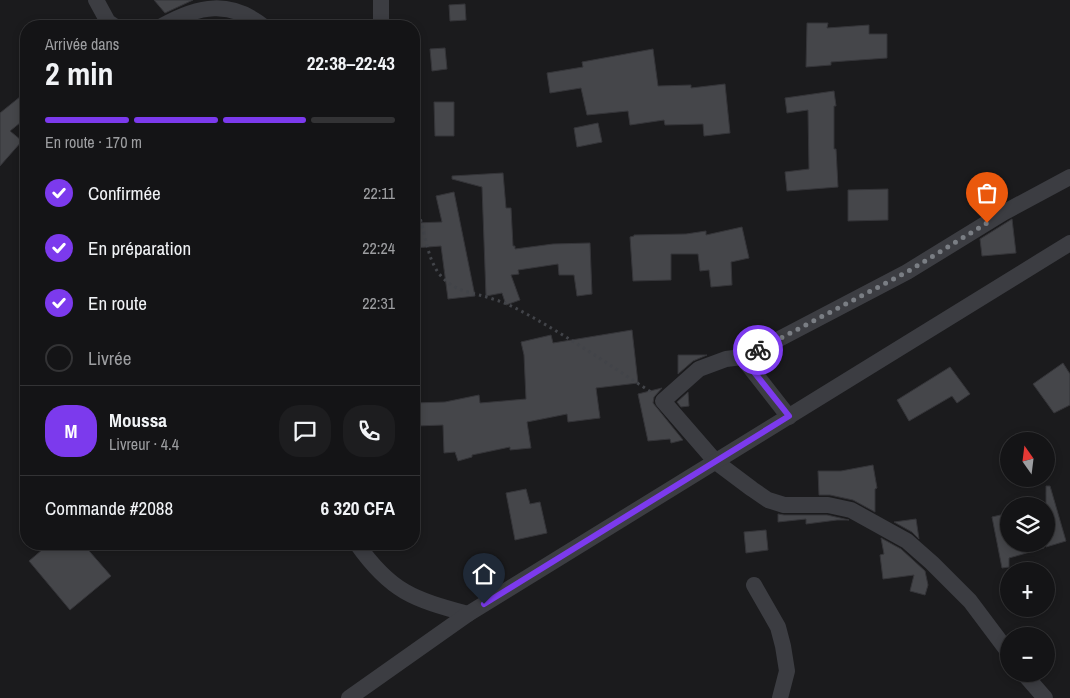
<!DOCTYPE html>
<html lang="fr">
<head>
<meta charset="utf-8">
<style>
	body { margin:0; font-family:"Archivo Narrow",sans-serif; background:#1d1d1f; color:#f1f3f6; height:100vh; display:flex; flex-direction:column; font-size:19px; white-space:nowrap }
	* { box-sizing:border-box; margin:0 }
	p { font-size:16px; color:#9d9ea1 }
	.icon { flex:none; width:28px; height:28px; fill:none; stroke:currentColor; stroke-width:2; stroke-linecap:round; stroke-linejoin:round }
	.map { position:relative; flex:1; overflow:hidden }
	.details { position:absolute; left:20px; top:20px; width:400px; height:530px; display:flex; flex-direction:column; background:#141416; border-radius:20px; box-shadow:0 2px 8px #0003,0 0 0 1px #333335 }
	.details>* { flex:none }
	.needle { width:32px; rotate:346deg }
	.buttons { position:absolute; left:1000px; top:432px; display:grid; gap:10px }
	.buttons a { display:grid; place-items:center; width:55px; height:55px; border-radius:50%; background:#141416; box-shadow:0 2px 8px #0003,0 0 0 1px #333335; font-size:25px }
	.pin { position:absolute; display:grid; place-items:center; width:42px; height:42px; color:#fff; margin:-51px -21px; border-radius:50% 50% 50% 0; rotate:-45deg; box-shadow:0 0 5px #0007 }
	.pin .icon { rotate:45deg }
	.courier { position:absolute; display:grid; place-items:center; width:50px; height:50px; margin:-25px; border:4px solid #7c3aed; border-radius:50%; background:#fff; color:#222; box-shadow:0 1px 6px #0007 }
	.summary em { font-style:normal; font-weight:700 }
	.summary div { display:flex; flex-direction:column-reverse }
	.summary { display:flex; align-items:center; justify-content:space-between; height:85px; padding:0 25px }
	h1 { font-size:32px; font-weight:700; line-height:38px }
	.bar { display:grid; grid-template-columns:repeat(4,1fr); gap:8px 5px; align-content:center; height:60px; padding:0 25px }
	.bar i { height:6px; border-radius:4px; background:#333335 }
	.bar .current { background:#7c3aed }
	.bar p { grid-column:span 4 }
	.line { display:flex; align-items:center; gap:12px; padding:0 25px; border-top:1px solid #333335 }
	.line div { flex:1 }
	.round { display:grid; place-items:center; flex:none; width:52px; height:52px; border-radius:20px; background:#1d1d1f }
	ol { padding:0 25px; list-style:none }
	li { display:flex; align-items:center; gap:15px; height:55px }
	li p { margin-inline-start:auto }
	li .icon { padding:5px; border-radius:50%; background:#7c3aed; color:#fff; stroke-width:4 }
	li:last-child { color:#9d9ea1 }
	li i { width:28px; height:28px; border:2px solid #333335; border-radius:50% }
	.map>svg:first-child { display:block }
</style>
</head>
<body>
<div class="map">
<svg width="1070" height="698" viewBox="0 0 1070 698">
	<rect width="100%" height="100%" fill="#1b1b1d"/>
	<g fill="#45464a" stroke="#353539">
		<polygon points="154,0 193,0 165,13"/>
		<polygon points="465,4 466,20 450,21 449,5"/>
		<polygon points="807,23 828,23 827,28 869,25 869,34 887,34 887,58 831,62 831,65 806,67"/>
		<polygon points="445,48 447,69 432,71 430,49"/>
		<polygon points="653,49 658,86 691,85 691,88 725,84 730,133 704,136 703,124 665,125 664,120 630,125 628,111 587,115 581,88 550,93 547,73 583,67 582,62"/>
		<polygon points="834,91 836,106 834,106 834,149 836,149 838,187 787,191 785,172 809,169 808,110 787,113 785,98"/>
		<polygon points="26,92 26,118 10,131 22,141 0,166 0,113"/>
		<polygon points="434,102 454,102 454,136 435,136"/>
		<polygon points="598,123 602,142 577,147 574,128"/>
		<polygon points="503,173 506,208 511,208 513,246 515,246 515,249 553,244 590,243 592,294 577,296 574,275 559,275 558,264 518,270 519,274 511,275 520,300 506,305 502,293 486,296 482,187 452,179 452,176"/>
		<polygon points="888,189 888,220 848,221 848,190"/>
		<polygon points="454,192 475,296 448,299 441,246 414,248 414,223 442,222 436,196"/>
		<polygon points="1012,219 1016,253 982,256 980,239"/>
		<polygon points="742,227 749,258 731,262 732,285 711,287 709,270 700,271 698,254 671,254 671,280 633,281 630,237 634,236 634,235 686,234 706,231 706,235"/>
		<polygon points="632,330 638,383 596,388 600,418 568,422 567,414 527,422 531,448 510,450 510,447 472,455 472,457 458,461 455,452 444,453 443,425 416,426 415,403 445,402 479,395 480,403 526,399 524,355 521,342 551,335 553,343"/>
		<polygon points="678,355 707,355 693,361 678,374"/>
		<polygon points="1063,363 1070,374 1070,405 1054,413 1033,384"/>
		<polygon points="950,367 970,394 957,403 952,396 909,421 897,400"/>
		<polygon points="662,388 654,397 653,403 683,440 671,443 670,439 648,441 638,394"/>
		<polygon points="688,392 689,406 681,407 677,402"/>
		<polygon points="873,465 877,488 875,489 875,512 853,500 830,495 819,495 818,471 841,471"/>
		<polygon points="1046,486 1050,486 1066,541 1046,547"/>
		<polygon points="526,489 530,504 540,502 547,533 515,540 506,493"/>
		<polygon points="1009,513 1009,544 1043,544 1044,548 1009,558 1009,567 1002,568 992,517"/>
		<polygon points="778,514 784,515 827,515 849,520 837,520 806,524 806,519 778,522"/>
		<polygon points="916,519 919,539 912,532 894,522"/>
		<polygon points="766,530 768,550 746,553 744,532"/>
		<polygon points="881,538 901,549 925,571 928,585 925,595 910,591 914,575 883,579 880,555 884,554"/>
		<polygon points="49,544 83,544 111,576 70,610 29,561"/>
	</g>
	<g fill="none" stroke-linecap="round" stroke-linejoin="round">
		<path stroke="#424449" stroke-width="3" stroke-dasharray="2.5 4" stroke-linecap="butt" d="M414 201C425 224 425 258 441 276 456 293 473 292 493 299 503 302 512 306 521 311 566 335 608 364 651 392"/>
		<g stroke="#3c3d42" stroke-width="16">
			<polyline points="96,0 108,22 114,26"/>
			<polyline points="381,0 381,26"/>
			<path d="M162 26C199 5 230 0 263 26"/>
			<polyline points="742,357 789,417"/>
			<path d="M357 544C391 592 413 599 468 614"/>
			<polyline points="754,585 778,627 783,646 787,671 780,698"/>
			<polyline points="1009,653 970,601 932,563 907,541 851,510 828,505 784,505 768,500 752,489 716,462 663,401 699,369 726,359 742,357 760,349 907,272 1003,213 1070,177"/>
			<polyline points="1024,674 1045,698"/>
			<polyline points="349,698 468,614 1070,243"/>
		</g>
	</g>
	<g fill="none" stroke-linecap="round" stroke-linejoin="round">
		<polyline stroke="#7a7e84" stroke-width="5" stroke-dasharray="0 9" points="758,350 907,272 987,223"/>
		<polyline stroke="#7c3aed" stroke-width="6" points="484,604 789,416 742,357 758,350"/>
	</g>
</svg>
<div class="buttons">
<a><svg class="needle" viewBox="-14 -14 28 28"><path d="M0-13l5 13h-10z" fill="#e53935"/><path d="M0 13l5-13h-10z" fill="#9d9ea1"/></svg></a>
<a><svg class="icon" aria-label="layers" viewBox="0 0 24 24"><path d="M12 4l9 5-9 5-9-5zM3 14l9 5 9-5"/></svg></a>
<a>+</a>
<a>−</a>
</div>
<div class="pin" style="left:987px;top:223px;background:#ea580c"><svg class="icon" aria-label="bag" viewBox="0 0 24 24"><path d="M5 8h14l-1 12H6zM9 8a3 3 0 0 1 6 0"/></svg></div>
<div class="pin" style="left:484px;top:604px;background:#1f2937"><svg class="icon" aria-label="home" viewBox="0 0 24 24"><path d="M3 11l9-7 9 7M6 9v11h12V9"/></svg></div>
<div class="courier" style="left:758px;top:350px"><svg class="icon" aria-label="bike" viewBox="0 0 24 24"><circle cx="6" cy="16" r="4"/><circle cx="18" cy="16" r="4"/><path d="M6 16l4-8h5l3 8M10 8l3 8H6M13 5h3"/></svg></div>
<section class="details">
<div class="summary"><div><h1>2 min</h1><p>Arrivée dans</p></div><em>22:38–22:43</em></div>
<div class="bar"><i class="current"></i><i class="current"></i><i class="current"></i><i></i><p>En route · 170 m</p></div>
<ol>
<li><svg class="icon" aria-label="check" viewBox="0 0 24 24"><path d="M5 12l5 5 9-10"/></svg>Confirmée<p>22:11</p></li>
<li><svg class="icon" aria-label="check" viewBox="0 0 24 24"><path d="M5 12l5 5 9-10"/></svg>En préparation<p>22:24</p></li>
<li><svg class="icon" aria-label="check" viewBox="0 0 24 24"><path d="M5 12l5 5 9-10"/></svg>En route<p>22:31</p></li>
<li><i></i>Livrée</li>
</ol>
<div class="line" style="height:90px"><b class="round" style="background:#7c3aed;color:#fff">M</b><div><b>Moussa</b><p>Livreur · 4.4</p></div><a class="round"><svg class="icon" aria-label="chat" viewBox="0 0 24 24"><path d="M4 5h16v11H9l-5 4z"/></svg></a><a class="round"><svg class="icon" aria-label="phone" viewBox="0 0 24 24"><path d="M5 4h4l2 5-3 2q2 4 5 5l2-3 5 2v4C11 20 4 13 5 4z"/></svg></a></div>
<div class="line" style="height:65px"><div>Commande #2088</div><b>6 320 CFA</b></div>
</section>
</div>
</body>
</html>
